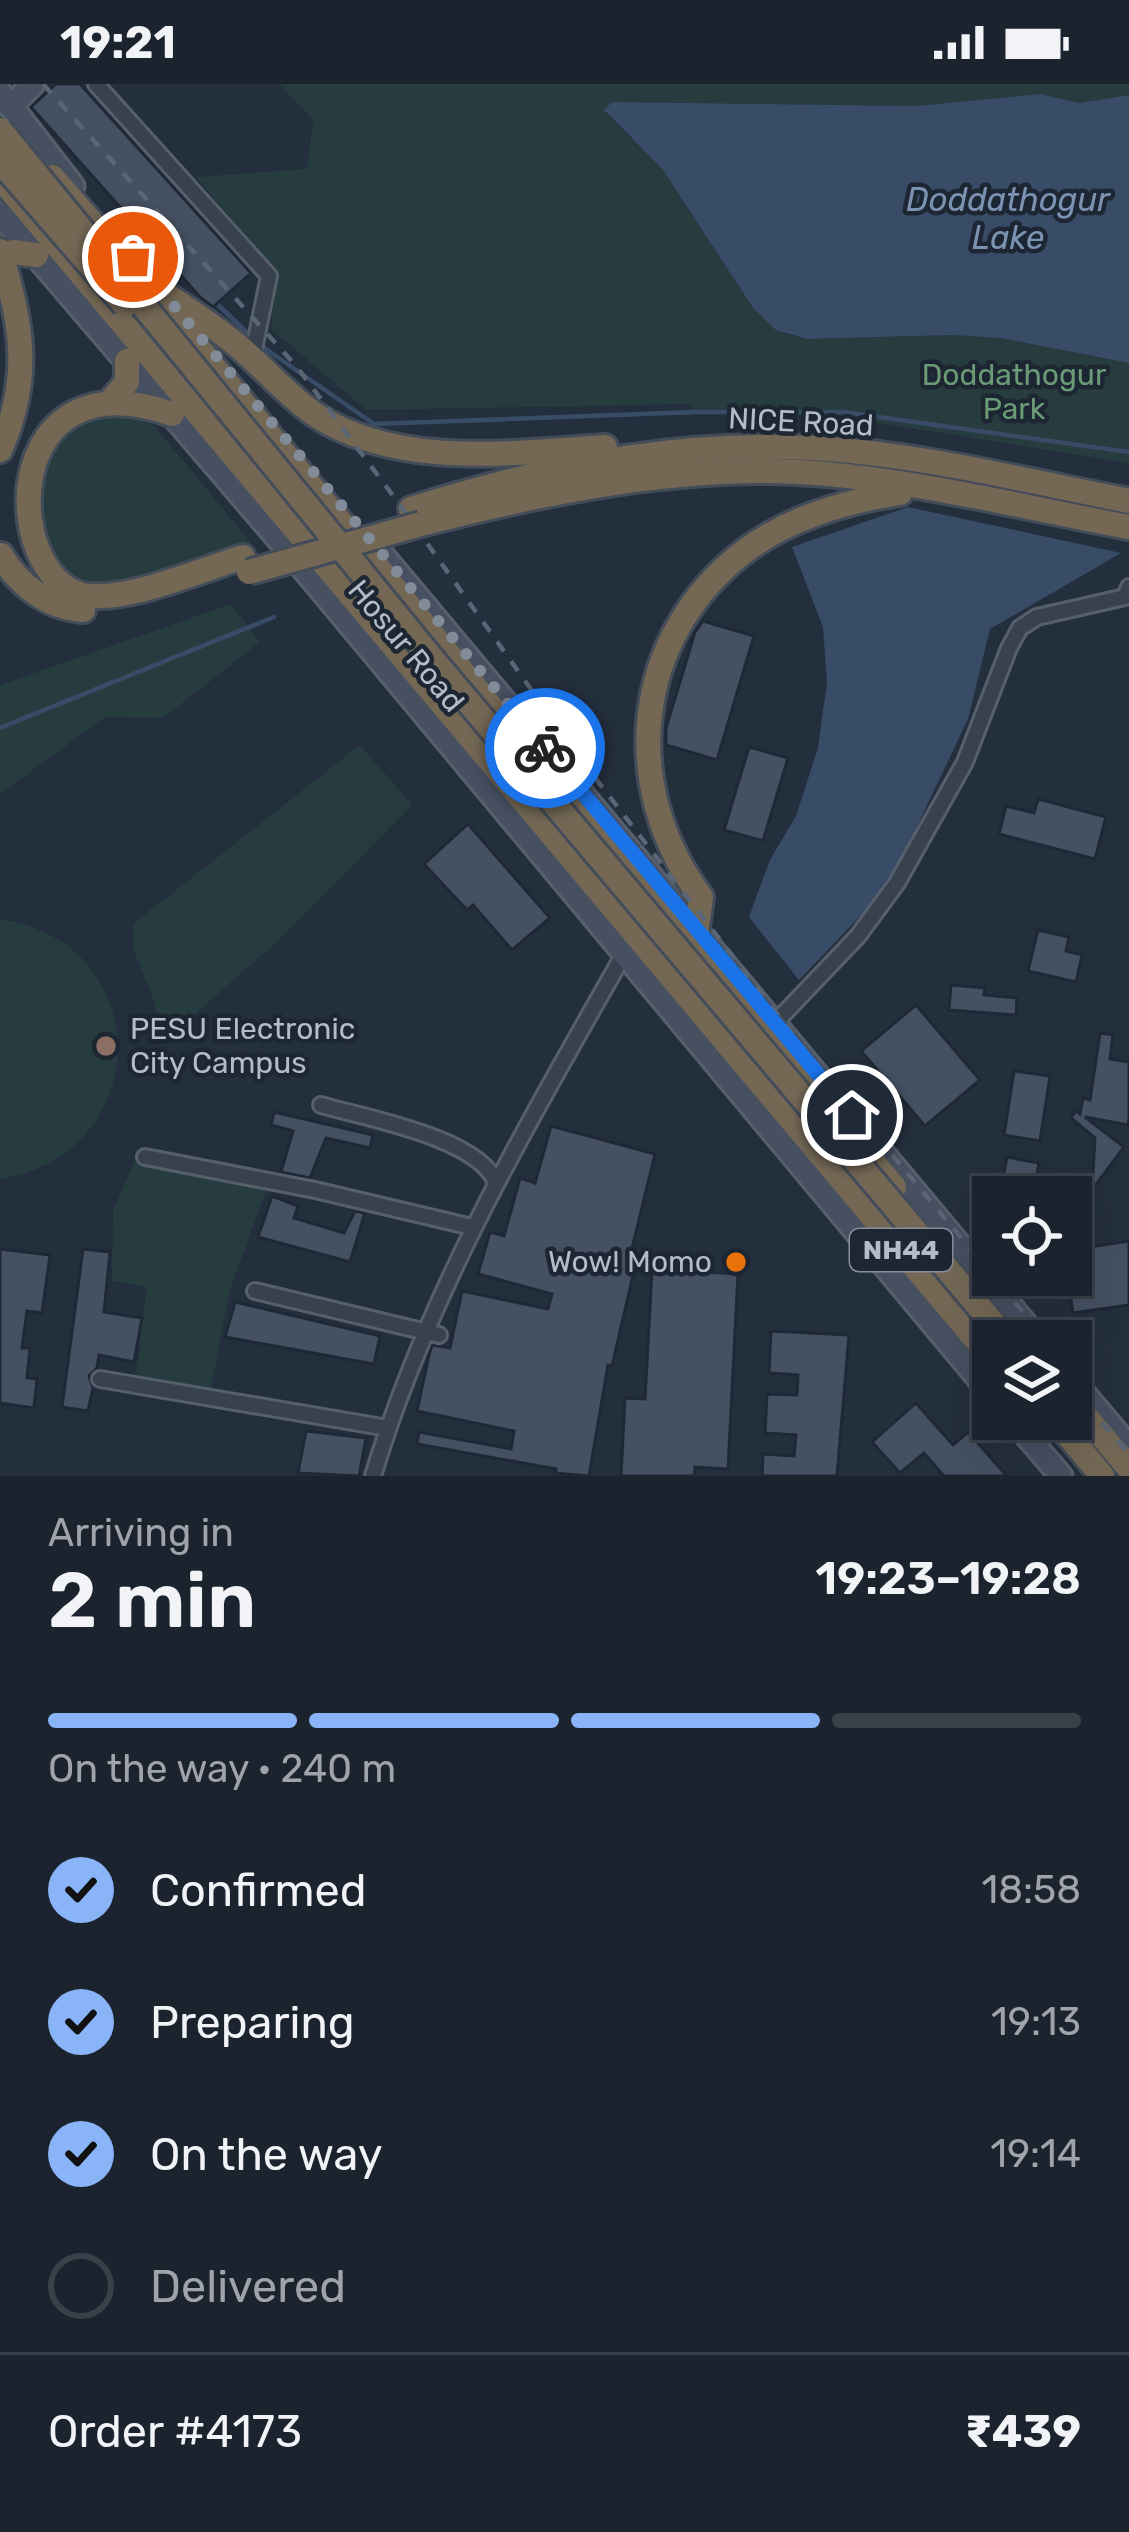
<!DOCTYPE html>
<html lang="en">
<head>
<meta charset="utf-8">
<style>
	body { margin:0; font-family:Rubik,sans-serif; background:#282f3a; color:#f1f3f6; height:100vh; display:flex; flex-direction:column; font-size:45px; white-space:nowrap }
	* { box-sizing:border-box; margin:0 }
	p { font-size:39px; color:#a0a4aa }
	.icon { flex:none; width:66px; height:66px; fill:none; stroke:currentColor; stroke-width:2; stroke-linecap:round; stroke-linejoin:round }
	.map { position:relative; height:1392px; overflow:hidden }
	.drawer { display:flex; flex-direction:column; background:#1b232e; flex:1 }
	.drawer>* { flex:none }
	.tools { position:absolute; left:972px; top:1092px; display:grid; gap:24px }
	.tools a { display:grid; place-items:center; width:120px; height:120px; border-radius:0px; background:#1b232e; box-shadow:0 12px 48px #0002,0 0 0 3px #39404a; font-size:60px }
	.pin { position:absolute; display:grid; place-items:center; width:102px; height:102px; color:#fff; margin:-51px; border:6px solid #fff; border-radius:50%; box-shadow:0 3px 12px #0007 }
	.courier { position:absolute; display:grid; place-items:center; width:120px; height:120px; margin:-60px; border:9px solid #1a73e8; border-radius:50%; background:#fff; color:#222; box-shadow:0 3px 15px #0007 }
	.head em { font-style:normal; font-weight:600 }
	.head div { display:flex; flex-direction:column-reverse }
	.head { display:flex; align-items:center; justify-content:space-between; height:204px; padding:0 48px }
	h1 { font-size:78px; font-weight:600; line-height:90px }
	.bar { display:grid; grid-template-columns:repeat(4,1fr); gap:18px 12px; align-content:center; height:144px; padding:0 48px }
	.bar i { height:15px; border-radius:9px; background:#39404a }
	.bar .selected { background:#8ab4f8 }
	.bar p { grid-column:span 4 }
	.line { display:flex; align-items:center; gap:30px; padding:0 48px; border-top:3px solid #39404a }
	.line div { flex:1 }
	ol { padding:0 48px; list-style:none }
	li { display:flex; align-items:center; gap:36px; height:132px }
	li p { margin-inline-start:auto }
	li .icon { padding:12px; border-radius:50%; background:#8ab4f8; color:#111; stroke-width:4 }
	li:last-child { color:#a0a4aa }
	li i { width:66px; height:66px; border:6px solid #39404a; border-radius:50% }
	.status { display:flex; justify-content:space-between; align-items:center; height:84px; padding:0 60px; background:#1b232e; direction:ltr }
	.status svg { height:33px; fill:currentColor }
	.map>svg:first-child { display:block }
</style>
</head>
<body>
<div class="status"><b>19:21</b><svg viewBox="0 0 49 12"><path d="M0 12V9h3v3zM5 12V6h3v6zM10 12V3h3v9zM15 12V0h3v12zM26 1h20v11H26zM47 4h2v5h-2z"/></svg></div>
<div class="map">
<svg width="1129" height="1392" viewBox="0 0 1129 1392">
	<rect width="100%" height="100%" fill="#242f3e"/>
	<g fill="#263c3f">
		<polygon points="279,0 1129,0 1129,11 1079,19 1040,10 916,22 612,18 605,29 663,86 753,224 785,250 806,255 953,251 1000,254 1129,279 1129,379 843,333 696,328 691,320 366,326 271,245 277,189 196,93 307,85 313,36"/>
		<path d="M93 328 140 332 152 339 252 460 108 502C38 502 0 416 35 358 49 344 76 337 93 328Z"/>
		<polygon points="231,520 260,558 163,634 105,633 0,710 0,601"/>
		<polygon points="360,661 412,721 281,854 160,961 155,920 133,864 133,840"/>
		<path d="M0 835C157 858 157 1070 0 1095Z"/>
		<polygon points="135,1076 267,1103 230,1206 211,1304 136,1292 147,1203 112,1197 113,1127"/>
	</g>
	<g fill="#394c67">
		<polygon points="1040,10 1079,19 1129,11 1129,279 1000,254 953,251 806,255 776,246 753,224 663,86 604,26 612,18 916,22"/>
		<polygon points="908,423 1121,469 990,545 968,635 903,772 866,826 799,896 749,833 770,776 796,732 818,664 827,598 823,543 792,463"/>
	</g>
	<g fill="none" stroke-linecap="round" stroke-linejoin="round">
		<g stroke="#394c67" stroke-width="4.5">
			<polyline points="214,217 260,261 374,340 696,328 843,328 1129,368"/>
			<polyline points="0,644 274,533"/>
		</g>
	</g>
	<g fill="#455162" stroke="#1f2835" stroke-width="3">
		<polygon points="56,0 80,0 251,189 213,223 201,214 31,23"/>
		<polygon points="703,537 754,552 717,676 666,661 666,644 695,548"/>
		<polygon points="749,663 788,674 763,757 724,746"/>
		<polygon points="1038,715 1106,733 1095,775 999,750 1006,722 1034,729"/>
		<polygon points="468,740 550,834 512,866 473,821 467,826 424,780"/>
		<polygon points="1038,846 1069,853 1066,867 1082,871 1076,898 1028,887"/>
		<polygon points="951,901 985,904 984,911 1017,914 1016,931 949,926"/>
		<polygon points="916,921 980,996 925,1042 861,967"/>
		<polygon points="1100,949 1113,951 1110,975 1129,978 1129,1035 1128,1041 1085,1033 1124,1063 1092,1106 1095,1054 1071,1034 1076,1027 1080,1030 1083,1014 1090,1016"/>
		<polygon points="1014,987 1050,992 1040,1057 1004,1051"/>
		<polygon points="274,1028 373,1051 370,1064 326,1054 310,1094 281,1088 293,1047 271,1041"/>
		<polygon points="551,1042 655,1070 627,1185 634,1187 612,1282 608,1281 589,1392 555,1389 556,1385 417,1360 419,1348 511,1365 514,1347 417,1327 429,1271 432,1261 450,1264 462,1207 548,1225 552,1210 478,1190 490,1148 504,1152 520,1094 535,1099"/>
		<polygon points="1007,1073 1039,1079 1033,1113 999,1113"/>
		<polygon points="272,1112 298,1122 294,1134 344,1149 355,1127 365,1129 350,1178 258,1153"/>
		<polygon points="1129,1157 1129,1221 1073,1229 1067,1191 1071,1191 1071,1166"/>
		<polygon points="0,1165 50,1171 42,1229 27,1227 22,1264 30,1264 27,1294 37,1295 34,1324 0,1319"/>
		<polygon points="83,1165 110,1168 104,1228 142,1234 134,1278 99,1271 97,1284 89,1292 93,1304 88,1327 62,1323"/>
		<polygon points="652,1185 738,1190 728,1385 695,1383 694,1392 621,1392 625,1314 645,1315"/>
		<polygon points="235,1218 380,1252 374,1280 225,1253"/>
		<polygon points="771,1247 849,1251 837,1392 762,1392 763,1370 794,1372 796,1351 765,1349 767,1310 797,1311 798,1291 769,1289"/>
		<polygon points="916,1319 953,1361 968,1348 1007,1392 944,1392 924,1369 900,1389 872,1358"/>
		<polygon points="306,1347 366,1354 359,1392 298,1389"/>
	</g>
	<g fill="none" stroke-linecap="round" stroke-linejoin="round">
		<g stroke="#565f6c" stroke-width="20">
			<g id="street">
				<polyline points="96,0 269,192 252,275"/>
				<polyline points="775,939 858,852 897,799 965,678 1009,564 1020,544 1037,533 1125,513 1129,503"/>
				<path d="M321 1021C366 1034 479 1054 496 1099"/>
				<polyline points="145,1073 315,1106 472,1143"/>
				<polyline points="255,1207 439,1251"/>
				<polyline points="100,1295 388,1344"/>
				<path d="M373 1392C429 1206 529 1038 624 870"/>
			</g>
		</g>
		<g stroke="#565f6c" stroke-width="27">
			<g id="secondary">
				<polyline points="0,8 73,102"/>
				<polyline points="10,23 33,0"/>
				<polyline points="0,130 285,463 993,1312"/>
				<polyline points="374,461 1040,1257"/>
				<polyline points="1071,1294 1129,1363"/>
				<polyline points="1012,1335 1061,1392"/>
			</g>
		</g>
		<g stroke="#434c59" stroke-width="30">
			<g id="highway">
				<polyline points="52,93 156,212 510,646 894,1103"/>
				<polyline points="3,97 993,1276"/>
				<path d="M0 167C22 239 32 294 0 366"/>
				<polyline points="3,175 13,168 36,171"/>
				<path d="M162 208C188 225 214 242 238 262 264 284 286 310 314 330 397 385 512 369 605 363"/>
				<polyline points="110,318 127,298 127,277"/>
				<path d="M172 330C0 269 0 488 82 511 126 519 200 486 243 473"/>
				<path d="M411 425C554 380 700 352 851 367 944 376 1037 399 1129 417"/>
				<path d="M421 440C534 411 648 387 765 387 887 388 1010 421 1129 443"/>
				<path d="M1 471C18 501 49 524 83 526"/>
				<path d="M694 865 701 813C619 702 632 553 745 467 789 434 847 417 900 409"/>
				<polyline points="1071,1315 1129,1384"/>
				<polyline points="1055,1335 1102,1392"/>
			</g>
		</g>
		<use href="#street" stroke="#38414e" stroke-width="14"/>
		<use href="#secondary" stroke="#465061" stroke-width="21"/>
		<use href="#highway" stroke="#746855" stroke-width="24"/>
		<g stroke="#5a6575" stroke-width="4.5" stroke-dasharray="12 12" stroke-linecap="butt">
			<polyline points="43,0 297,283 397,417 582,677 805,966 1047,1257"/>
			<polyline points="1071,1302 1129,1370"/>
		</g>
		<g stroke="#434c59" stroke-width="30" stroke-linecap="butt">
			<g id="highway-bridge">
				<polyline points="0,46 433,576 1008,1257"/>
				<polyline points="0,77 125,221"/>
				<polyline points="249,488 421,440"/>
			</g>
		</g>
		<use href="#highway-bridge" stroke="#746855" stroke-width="24"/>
	</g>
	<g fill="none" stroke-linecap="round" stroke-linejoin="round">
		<polyline stroke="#828b98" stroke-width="12" stroke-dasharray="0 21.6" points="133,173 545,664"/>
		<polyline stroke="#1a73e8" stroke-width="15" points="545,664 852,1031"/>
	</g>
	<circle fill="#8d6e63" stroke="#1d2633" stroke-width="4.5" cx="106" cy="962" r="12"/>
	<circle fill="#e8710a" stroke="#1d2633" stroke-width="4.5" cx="736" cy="1178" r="12"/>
	<g text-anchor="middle" stroke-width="9" stroke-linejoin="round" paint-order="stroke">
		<rect fill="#1d2633" stroke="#878f9c" stroke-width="3" x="850" y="1145" width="102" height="42" rx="9"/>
		<g font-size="27" font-weight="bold" fill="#b4bcc9">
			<text x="901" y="1175">NH44</text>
		</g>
		<g font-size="30" fill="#6b9a76" stroke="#1d2633">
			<text x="1014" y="301">Doddathogur<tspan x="1014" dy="34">Park</tspan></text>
		</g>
		<g font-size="30" fill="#b4bcc9" stroke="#1d2633">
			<text transform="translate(801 338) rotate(3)" y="10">NICE Road</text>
			<text transform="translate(406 562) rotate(50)" y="10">Hosur Road</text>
		</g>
		<g font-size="30" fill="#b4bcc9" stroke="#1d2633" text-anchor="start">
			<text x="130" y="955">PESU Electronic<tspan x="130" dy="34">City Campus</tspan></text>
			<text x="712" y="1188" text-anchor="end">Wow! Momo</text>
		</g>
		<g font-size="33" font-style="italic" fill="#7c92b1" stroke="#1d2633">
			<text x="1008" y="127">Doddathogur<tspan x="1008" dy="38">Lake</tspan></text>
		</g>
	</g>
</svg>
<div class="tools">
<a><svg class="icon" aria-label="locate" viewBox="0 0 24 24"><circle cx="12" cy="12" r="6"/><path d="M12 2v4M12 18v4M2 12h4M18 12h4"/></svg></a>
<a><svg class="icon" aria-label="layers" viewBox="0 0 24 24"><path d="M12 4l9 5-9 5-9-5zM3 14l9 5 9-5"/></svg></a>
</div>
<div class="pin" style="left:133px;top:173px;background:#ea580c"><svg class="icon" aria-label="bag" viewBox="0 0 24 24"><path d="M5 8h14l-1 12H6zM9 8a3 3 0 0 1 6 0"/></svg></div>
<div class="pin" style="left:852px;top:1031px;background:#1f2937"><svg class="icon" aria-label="home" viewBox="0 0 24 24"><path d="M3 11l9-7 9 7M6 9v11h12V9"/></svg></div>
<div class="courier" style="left:545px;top:664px"><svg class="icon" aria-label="bike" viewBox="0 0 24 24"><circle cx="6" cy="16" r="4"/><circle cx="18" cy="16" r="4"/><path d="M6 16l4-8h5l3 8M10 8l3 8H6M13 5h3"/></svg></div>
</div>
<section class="drawer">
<div class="head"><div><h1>2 min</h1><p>Arriving in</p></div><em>19:23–19:28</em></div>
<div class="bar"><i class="selected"></i><i class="selected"></i><i class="selected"></i><i></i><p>On the way · 240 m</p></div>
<ol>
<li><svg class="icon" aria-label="check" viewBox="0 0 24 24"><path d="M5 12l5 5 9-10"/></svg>Confirmed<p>18:58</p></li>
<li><svg class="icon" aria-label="check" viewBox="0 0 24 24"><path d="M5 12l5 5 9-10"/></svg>Preparing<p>19:13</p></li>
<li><svg class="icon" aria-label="check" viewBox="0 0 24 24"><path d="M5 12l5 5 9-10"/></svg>On the way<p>19:14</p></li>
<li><i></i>Delivered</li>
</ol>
<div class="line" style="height:156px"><div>Order #4173</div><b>₹439</b></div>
</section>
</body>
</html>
